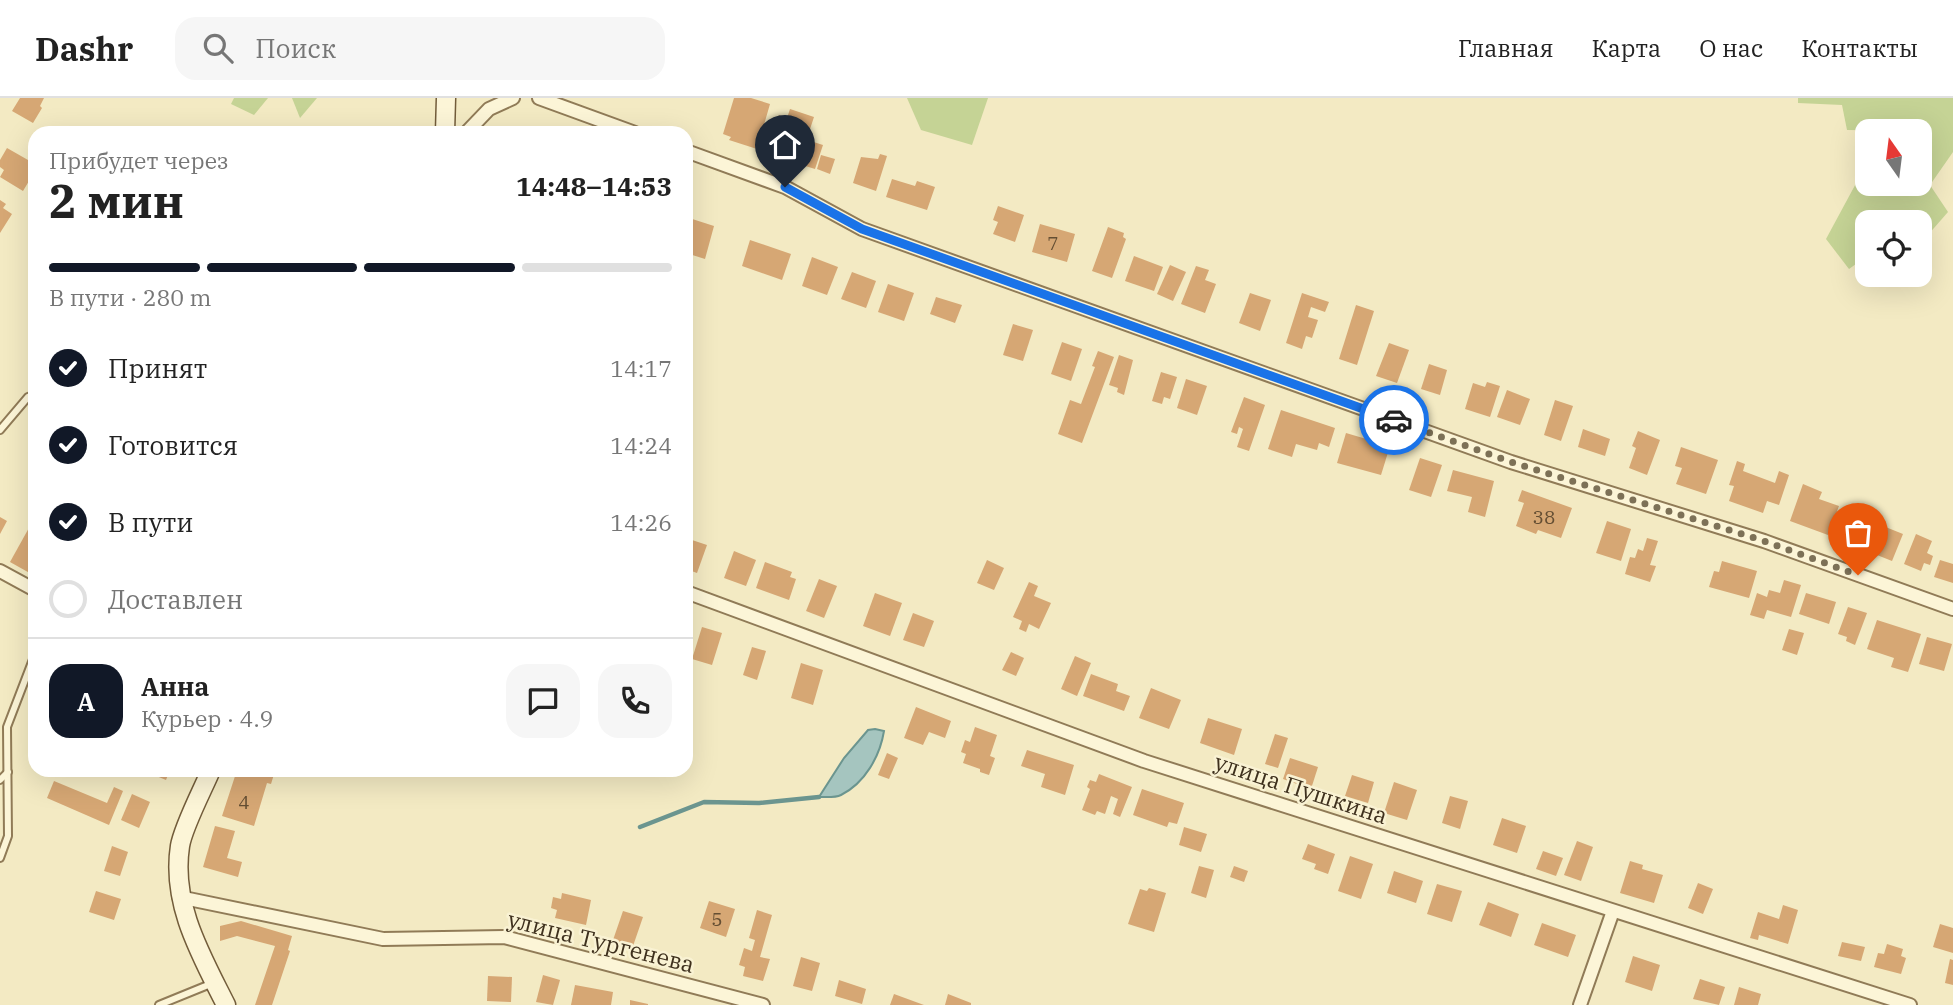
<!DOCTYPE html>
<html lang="ru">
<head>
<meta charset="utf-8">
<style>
	body { margin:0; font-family:"IBM Plex Serif",serif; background:#f6f6f6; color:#222; height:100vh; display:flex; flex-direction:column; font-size:26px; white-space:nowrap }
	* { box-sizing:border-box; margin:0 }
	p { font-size:23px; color:#767676 }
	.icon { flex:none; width:38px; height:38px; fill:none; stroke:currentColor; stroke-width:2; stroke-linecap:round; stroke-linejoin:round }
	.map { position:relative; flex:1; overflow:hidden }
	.drawer { position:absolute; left:28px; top:28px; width:665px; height:651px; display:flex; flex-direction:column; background:#fff; border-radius:21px; box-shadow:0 7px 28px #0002 }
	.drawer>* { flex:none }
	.needle { width:46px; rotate:346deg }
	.buttons { position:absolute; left:1855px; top:21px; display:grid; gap:14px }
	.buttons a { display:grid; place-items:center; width:77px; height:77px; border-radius:14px; background:#fff; box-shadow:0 7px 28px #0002; font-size:35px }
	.pin { position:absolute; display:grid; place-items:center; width:60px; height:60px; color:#fff; margin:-72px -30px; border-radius:50% 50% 50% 0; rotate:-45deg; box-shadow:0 0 7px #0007 }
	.pin .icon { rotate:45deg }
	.courier { position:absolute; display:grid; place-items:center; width:70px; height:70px; margin:-35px; border:5px solid #1a73e8; border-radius:50%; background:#fff; color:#222; box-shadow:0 2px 9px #0007 }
	.head em { font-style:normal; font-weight:700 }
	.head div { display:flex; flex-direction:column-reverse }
	.head { display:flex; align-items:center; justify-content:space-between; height:119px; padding:0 21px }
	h1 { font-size:46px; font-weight:700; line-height:52px }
	.bar { display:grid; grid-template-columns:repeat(4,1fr); gap:10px 7px; align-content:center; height:84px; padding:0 21px }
	.bar i { height:9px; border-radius:5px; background:#e0e0e0 }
	.bar .active { background:#111827 }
	.bar p { grid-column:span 4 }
	.line { display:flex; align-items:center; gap:18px; padding:0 21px; border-top:2px solid #e0e0e0 }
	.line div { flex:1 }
	.round { display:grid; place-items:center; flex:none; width:74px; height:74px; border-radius:21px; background:#f6f6f6 }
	ol { padding:0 21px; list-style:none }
	li { display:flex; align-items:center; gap:21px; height:77px }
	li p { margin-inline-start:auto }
	li .icon { padding:7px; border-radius:50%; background:#111827; color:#fff; stroke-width:4 }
	li:last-child { color:#767676 }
	li i { width:38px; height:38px; border:4px solid #e0e0e0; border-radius:50% }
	header { display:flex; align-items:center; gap:42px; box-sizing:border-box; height:98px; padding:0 35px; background:#fff; border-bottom:2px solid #e0e0e0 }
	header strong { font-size:33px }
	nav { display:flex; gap:38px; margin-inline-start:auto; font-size:24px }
	.search { width:490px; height:63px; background:#f6f6f6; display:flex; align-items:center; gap:18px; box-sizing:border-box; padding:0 24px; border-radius:21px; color:#767676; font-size:26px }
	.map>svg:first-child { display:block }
</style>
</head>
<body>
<header>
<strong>Dashr</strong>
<div class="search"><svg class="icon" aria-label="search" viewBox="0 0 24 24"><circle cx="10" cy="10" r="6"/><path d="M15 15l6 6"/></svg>Поиск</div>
<nav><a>Главная</a><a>Карта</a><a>О нас</a><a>Контакты</a></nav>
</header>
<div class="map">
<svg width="1953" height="907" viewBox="0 0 1953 907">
	<rect width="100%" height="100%" fill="#f3eac3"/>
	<g fill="#c5d395">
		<polygon points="234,0 268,0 254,17 231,6"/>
		<polygon points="292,0 317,0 300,20"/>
		<polygon points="907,0 988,0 972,47 921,32"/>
		<polygon points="1798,0 1953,0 1953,54 1930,87 1948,114 1920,146 1920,124 1867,124 1867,158 1849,171 1826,141 1867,65 1867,86 1920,86 1920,33 1847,32 1842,7 1798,5"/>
	</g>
	<path fill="#a5c5bf" stroke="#6b958f" stroke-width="2" d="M875 631 884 633C880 658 865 685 841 697 835 700 826 699 819 699L844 660 868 632Z"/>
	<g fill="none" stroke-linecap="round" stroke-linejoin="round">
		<polyline stroke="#6b958f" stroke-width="4.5" points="640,729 704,704 759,705 819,699"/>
	</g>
	<g fill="#d6a774">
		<polygon points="20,0 44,0 40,8 42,10 33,25 12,13"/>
		<polygon points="734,0 751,0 770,6 757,51 729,42 731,39 723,36"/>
		<polygon points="790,11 814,19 807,40 775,29 779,17 787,20"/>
		<polygon points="804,41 823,47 815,71 796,65"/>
		<polygon points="7,50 35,66 35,73 23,93 0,79 4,72 0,69 0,62"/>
		<polygon points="880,56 887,58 876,93 853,85 861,59 878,61"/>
		<polygon points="821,57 835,61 830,76 817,71"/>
		<polygon points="892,81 915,88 917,83 935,89 927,112 886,99"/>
		<polygon points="0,102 6,106 3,110 12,116 0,135"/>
		<polygon points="998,108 1024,117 1015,144 993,136 998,124 993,122"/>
		<polygon points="686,119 714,128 705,161 686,155"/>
		<polygon points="1040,126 1075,136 1067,164 1032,154"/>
		<polygon points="1108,129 1124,135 1123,139 1126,141 1112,180 1092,173"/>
		<polygon points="750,142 791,156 782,182 742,168"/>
		<polygon points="1134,158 1163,169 1154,193 1125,183"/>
		<polygon points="812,159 838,169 827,197 802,188"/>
		<polygon points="1170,167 1186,174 1173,203 1157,196"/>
		<polygon points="1196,168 1209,172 1205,182 1216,186 1205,215 1181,206"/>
		<polygon points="852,174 876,183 866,210 841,201"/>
		<polygon points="888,186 914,195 904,223 878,214"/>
		<polygon points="1250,195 1271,202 1260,233 1239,225"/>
		<polygon points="1302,195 1329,204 1325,214 1311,209 1308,219 1318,222 1312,240 1306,238 1302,251 1286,245"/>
		<polygon points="936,199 962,207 955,225 930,216"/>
		<polygon points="1356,207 1374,213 1357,267 1339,261"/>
		<polygon points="1013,226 1033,232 1023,263 1003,257"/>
		<polygon points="1062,244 1082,251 1071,283 1051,276"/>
		<polygon points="1389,245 1409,252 1397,285 1376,278"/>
		<polygon points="1098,253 1114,259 1082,345 1058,336 1070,302 1081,306 1095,269 1092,268"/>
		<polygon points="1119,257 1133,262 1124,297 1117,294 1118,290 1109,287"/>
		<polygon points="1429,266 1447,272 1440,297 1421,291"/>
		<polygon points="1161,274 1177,279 1170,301 1164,299 1162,306 1152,303"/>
		<polygon points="1186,281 1207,288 1197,317 1177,310"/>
		<polygon points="1487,284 1500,288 1490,319 1465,311 1473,285 1485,289"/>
		<polygon points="1507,292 1530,301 1520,327 1497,319"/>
		<polygon points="1244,299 1265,307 1249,353 1237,349 1243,331 1239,329 1237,336 1231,334"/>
		<polygon points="1555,302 1573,308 1561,343 1544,337"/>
		<polygon points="1281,312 1335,330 1329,349 1319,345 1317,352 1296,346 1292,359 1268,351"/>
		<polygon points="1583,331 1610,341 1605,358 1578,349"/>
		<polygon points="1638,333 1660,342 1647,377 1629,370 1636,350 1632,348"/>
		<polygon points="1346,335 1390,348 1381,377 1337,365"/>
		<polygon points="1681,349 1718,362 1706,396 1676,386 1682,370 1675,368"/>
		<polygon points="1420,360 1442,367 1431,399 1409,392"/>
		<polygon points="1737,363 1745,366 1743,373 1775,385 1779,373 1789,377 1779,407 1767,403 1763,415 1729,403 1734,388 1729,387"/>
		<polygon points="1453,372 1494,383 1485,419 1468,414 1472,399 1447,393"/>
		<polygon points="1803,386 1822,394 1819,401 1839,408 1828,437 1790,423"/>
		<polygon points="1522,392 1572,410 1561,440 1538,432 1536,436 1516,428 1524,405 1518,403"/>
		<polygon points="1864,406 1870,408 1868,417 1872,418 1862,448 1838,440 1848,409 1861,413"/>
		<polygon points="0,419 7,423 0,436"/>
		<polygon points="35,419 35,478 10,464"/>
		<polygon points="1607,423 1631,431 1621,463 1596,455"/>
		<polygon points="1883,428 1903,436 1892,463 1872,455"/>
		<polygon points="1916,436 1932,443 1927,455 1933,458 1930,467 1924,465 1921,473 1904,466"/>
		<polygon points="686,440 707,447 697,475 686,471"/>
		<polygon points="1647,440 1658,443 1650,467 1656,468 1650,484 1625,476 1630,459 1635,460 1638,451 1643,453"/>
		<polygon points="734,453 756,462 746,488 724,480"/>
		<polygon points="987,462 1004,470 994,492 977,485"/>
		<polygon points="1940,462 1953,466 1953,485 1934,479"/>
		<polygon points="1722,463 1757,473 1749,500 1709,489 1714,473 1719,474"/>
		<polygon points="765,464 792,474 790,479 796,481 789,502 756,490"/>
		<polygon points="819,481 837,488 824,520 806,513"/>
		<polygon points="1784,482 1801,487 1791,519 1767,512 1764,521 1750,517 1757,495 1767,499 1769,492 1780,495"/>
		<polygon points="1029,484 1038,488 1034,498 1051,505 1039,531 1029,526 1026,534 1019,531 1022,523 1013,519"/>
		<polygon points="875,495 902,505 890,538 863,528"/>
		<polygon points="1806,495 1836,504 1829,526 1799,516"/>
		<polygon points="1848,509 1867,515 1855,547 1846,543 1847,539 1838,536"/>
		<polygon points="913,515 934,523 924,549 903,542"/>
		<polygon points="1877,522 1921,536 1908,574 1891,569 1894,560 1867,551"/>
		<polygon points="702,529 722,535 712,567 692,561"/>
		<polygon points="1789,531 1804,535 1797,557 1782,552"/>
		<polygon points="1927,539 1952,546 1944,573 1919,566"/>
		<polygon points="752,549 766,553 757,582 743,577"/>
		<polygon points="1011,554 1024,560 1016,578 1002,572"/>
		<polygon points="1075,558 1091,565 1077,598 1061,591"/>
		<polygon points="801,565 823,572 813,607 791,600"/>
		<polygon points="1091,576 1118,586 1116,593 1130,598 1124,613 1083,598"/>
		<polygon points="1151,590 1181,602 1169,631 1139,620"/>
		<polygon points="916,609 951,623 945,640 929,634 923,647 904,640"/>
		<polygon points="1208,620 1242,631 1234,657 1200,645"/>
		<polygon points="975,629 997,637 990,658 995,660 989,677 980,674 980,671 963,665 966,656 961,654 965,642 970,644"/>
		<polygon points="1275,636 1288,640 1278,670 1265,666"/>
		<polygon points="1027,652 1074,667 1065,697 1041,689 1045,676 1021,668"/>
		<polygon points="887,655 898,660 889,681 878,677"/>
		<polygon points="1290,660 1318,669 1311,691 1283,681"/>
		<polygon points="142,672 170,672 166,682"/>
		<polygon points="237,672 275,673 271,686 267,685 254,728 222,718"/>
		<polygon points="1099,676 1132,689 1120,719 1113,716 1118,701 1111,698 1105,716 1097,713 1095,717 1082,712 1090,691 1087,689 1090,682 1096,684"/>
		<polygon points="1352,677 1374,684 1368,705 1345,698"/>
		<polygon points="54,683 107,705 114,689 123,693 109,727 47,700"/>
		<polygon points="1394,684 1417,692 1407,722 1384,715"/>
		<polygon points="1142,691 1184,705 1177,726 1169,724 1167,729 1133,717"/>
		<polygon points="132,696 150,704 139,730 121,722"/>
		<polygon points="1450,698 1468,703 1460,731 1442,725"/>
		<polygon points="1502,720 1526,728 1517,755 1493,747"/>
		<polygon points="215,728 235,733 227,760 242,764 238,779 203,769"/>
		<polygon points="1184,729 1207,736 1201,754 1179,747"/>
		<polygon points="1577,743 1593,749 1581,783 1564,777"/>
		<polygon points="1308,746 1335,756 1328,776 1314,771 1316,766 1302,761"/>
		<polygon points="112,748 128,754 120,778 104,773"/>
		<polygon points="1543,753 1563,760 1556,778 1536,771"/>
		<polygon points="1350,758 1373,766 1361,801 1338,793"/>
		<polygon points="1630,763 1643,767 1642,771 1663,777 1654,805 1620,795"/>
		<polygon points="1199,768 1214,772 1206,800 1191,795"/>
		<polygon points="1234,768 1248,773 1244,784 1230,779"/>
		<polygon points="1394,773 1423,783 1416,805 1387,795"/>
		<polygon points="1698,785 1713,791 1703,816 1688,810"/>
		<polygon points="1437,786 1462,793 1452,824 1427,816"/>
		<polygon points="1149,790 1166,795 1154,834 1128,826 1140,791 1147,793"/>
		<polygon points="96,793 121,801 114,822 89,814"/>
		<polygon points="562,795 591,802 586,827 555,820 557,812 551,810 553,799 561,801"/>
		<polygon points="709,803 735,811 726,839 700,830"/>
		<polygon points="1488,804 1519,816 1511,839 1479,827"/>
		<polygon points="1783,807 1798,812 1788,846 1759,837 1758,842 1750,840 1758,814 1779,821"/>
		<polygon points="757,812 772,817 760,859 770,861 763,883 743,878 745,869 739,867 744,850 752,853 755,842 749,840"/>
		<polygon points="623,813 643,819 633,848 613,842"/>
		<polygon points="241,823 292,838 288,852 290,853 272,907 255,907 275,848 237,838 220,843 220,828"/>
		<polygon points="1542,825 1576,837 1568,859 1534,847"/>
		<polygon points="1940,826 1953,830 1953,855 1933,849"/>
		<polygon points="1842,844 1865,849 1861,863 1838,858"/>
		<polygon points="1887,846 1903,851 1901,858 1906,860 1901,876 1874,869 1878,855 1884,856"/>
		<polygon points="1633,858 1660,867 1652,893 1625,884"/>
		<polygon points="801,859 820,865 812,893 793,888"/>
		<polygon points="1950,861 1953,862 1953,887 1945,885"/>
		<polygon points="543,877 560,882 553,907 536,904"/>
		<polygon points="488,878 512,879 511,904 487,903"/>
		<polygon points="1700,881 1725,889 1719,907 1693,901"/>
		<polygon points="839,882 866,891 862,906 835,898"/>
		<polygon points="575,887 613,894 611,907 571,907"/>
		<polygon points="1739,889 1761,896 1758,907 1734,907"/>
		<polygon points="894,896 924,907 890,907"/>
		<polygon points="948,896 971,905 971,907 945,907"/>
		<polygon points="630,902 648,906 648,907 630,907"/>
	</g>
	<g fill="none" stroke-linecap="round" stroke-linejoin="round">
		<g stroke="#907b57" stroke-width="10">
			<g id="lane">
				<polyline points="0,332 28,299 35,296"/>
				<polyline points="0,682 8,674"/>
				<polyline points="0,760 8,738 7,629 35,556"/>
				<polyline points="159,907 213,885"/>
			</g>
		</g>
		<g stroke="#907b57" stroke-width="16">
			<g id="street">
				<polyline points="539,0 635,35"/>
				<polyline points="466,35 489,11 513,0"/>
				<polyline points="686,53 785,89 862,131 1511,364 1764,443 1953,511"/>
				<polyline points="0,473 35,492"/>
				<polyline points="686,494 1144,663 1910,907"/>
				<polyline points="179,799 383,841 504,839 763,907"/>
				<polyline points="1580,907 1613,813"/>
			</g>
		</g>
		<g stroke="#725c3a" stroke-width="21">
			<g id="secondary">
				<polyline points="445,35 446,0"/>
				<path d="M211 672C203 691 183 729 180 748 171 806 201 857 226 907"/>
			</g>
		</g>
		<use href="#lane" stroke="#fcf5d7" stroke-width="6"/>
		<use href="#street" stroke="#fcf5d7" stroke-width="12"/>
		<use href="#secondary" stroke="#fcf5d7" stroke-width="18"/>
	</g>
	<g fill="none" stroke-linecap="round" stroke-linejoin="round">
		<polyline stroke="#7d7157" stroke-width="7" stroke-dasharray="0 12.6" points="1394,322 1511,364 1764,443 1858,477"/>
		<polyline stroke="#1a73e8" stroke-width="9" points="785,89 862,131 1394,322"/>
	</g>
	<g text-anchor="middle" stroke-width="5" stroke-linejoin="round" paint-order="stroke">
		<g font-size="19" fill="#644e33">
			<text x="1053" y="152">7</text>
			<text x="1544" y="426">38</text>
			<text x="244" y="711">4</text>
			<text x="717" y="828">5</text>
		</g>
		<g font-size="23" fill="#3e301d" stroke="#f9f2d3">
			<text transform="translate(1301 691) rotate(18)" y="8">улица Пушкина</text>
			<text transform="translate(601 844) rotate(14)" y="8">улица Тургенева</text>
		</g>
	</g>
</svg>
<div class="buttons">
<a><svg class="needle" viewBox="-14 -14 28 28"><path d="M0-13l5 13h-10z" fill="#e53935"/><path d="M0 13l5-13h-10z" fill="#767676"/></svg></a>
<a><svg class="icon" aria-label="locate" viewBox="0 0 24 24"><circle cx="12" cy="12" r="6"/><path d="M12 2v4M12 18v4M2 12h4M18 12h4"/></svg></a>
</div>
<div class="pin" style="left:1858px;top:477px;background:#ea580c"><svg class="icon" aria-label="bag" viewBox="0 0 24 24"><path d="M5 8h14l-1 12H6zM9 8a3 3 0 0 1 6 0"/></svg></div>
<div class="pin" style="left:785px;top:89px;background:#1f2937"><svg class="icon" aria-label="home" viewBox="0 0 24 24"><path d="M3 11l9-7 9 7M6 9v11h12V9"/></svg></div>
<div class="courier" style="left:1394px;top:322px"><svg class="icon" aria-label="car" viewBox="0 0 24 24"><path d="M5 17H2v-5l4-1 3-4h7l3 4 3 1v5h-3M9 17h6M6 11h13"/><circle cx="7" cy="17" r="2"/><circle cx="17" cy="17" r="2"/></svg></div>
<section class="drawer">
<div class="head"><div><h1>2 мин</h1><p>Прибудет через</p></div><em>14:48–14:53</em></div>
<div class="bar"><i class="active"></i><i class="active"></i><i class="active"></i><i></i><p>В пути · 280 m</p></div>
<ol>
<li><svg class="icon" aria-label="check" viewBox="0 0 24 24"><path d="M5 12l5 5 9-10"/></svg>Принят<p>14:17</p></li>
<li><svg class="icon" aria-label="check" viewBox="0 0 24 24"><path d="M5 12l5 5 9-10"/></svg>Готовится<p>14:24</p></li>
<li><svg class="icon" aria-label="check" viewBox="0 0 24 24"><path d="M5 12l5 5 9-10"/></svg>В пути<p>14:26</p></li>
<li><i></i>Доставлен</li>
</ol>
<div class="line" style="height:126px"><b class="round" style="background:#111827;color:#fff">А</b><div><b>Анна</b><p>Курьер · 4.9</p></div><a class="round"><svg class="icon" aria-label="chat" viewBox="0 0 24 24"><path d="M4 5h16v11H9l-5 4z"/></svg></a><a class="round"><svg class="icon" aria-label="phone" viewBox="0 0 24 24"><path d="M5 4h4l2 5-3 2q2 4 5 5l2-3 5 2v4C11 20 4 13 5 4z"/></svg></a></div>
</section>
</div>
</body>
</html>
